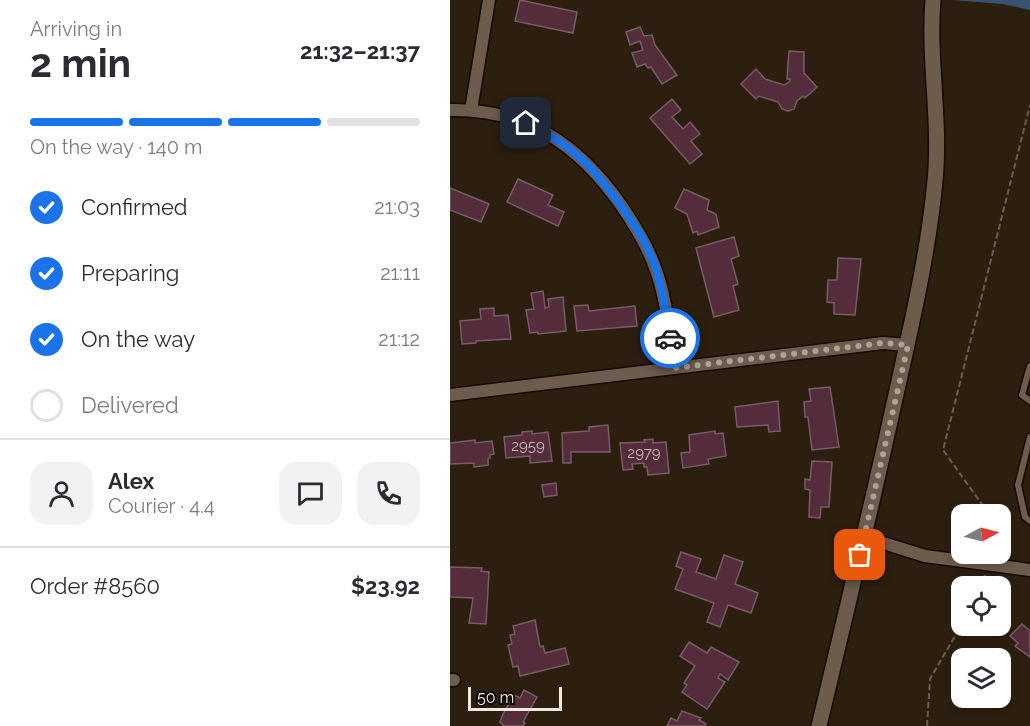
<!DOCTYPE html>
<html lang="en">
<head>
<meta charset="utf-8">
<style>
	body { margin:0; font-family:Raleway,sans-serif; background:#f2f2f3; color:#2b2b33; height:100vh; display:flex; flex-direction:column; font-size:22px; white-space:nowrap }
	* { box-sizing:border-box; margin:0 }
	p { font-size:20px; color:#7c7c81 }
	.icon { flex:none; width:33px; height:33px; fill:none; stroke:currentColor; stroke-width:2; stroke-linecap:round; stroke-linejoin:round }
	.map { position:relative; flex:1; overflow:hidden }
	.details { display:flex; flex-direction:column; background:#fff; width:450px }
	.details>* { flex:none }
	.needle { width:39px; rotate:83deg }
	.controls { position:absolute; left:501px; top:504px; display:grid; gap:12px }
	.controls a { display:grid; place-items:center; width:60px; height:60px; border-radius:12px; background:#fff; box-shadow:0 3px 9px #0003; font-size:30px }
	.scale { position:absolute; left:18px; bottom:15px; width:94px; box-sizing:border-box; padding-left:6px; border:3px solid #f2e8de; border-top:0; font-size:16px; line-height:21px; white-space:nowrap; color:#f2e8de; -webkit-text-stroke:4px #100a05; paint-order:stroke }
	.pin { position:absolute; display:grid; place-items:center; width:51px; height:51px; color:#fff; margin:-26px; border-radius:12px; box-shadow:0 3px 9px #0006 }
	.courier { position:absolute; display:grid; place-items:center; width:60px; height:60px; margin:-30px; border:4px solid #1a73e8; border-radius:50%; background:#fff; color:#222; box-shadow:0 2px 8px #0007 }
	.overview em { font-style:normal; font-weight:700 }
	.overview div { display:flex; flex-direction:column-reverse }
	.overview { display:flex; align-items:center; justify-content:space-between; height:102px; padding:0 30px }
	h1 { font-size:39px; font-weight:700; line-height:45px }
	.bar { display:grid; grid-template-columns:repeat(4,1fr); gap:9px 6px; align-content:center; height:72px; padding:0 30px }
	.bar i { height:8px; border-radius:4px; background:#e1e1e2 }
	.bar .on { background:#1a73e8 }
	.bar p { grid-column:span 4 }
	.line { display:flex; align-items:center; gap:15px; padding:0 30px; border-top:2px solid #e1e1e2 }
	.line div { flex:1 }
	.round { display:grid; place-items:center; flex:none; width:63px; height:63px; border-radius:18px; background:#f2f2f3 }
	ol { padding:0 30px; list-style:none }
	li { display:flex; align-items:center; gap:18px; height:66px }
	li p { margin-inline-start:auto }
	li .icon { padding:6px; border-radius:50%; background:#1a73e8; color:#fff; stroke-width:4 }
	li:last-child { color:#7c7c81 }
	li i { width:33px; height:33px; border:3px solid #e1e1e2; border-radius:50% }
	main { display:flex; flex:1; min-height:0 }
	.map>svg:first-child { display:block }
</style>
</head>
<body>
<main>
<section class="details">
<div class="overview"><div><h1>2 min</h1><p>Arriving in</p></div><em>21:32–21:37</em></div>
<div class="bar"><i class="on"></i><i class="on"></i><i class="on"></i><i></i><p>On the way · 140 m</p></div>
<ol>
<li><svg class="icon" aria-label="check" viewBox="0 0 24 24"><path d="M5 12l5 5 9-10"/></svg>Confirmed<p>21:03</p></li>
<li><svg class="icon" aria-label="check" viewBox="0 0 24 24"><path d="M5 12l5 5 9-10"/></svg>Preparing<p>21:11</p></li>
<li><svg class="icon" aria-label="check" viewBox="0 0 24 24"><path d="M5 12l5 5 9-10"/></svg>On the way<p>21:12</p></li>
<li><i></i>Delivered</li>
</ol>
<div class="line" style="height:108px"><a class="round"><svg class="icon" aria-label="person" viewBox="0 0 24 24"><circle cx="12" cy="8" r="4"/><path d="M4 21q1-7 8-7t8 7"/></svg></a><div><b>Alex</b><p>Courier · 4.4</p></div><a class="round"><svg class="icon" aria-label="chat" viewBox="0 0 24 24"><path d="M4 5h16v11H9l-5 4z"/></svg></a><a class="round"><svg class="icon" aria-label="phone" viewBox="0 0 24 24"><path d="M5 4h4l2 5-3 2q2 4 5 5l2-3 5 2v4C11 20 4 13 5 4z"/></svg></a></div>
<div class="line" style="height:78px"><div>Order #8560</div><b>$23.92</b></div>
</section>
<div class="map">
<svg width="580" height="726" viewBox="0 0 580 726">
	<rect width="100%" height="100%" fill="#2d1f10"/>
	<polygon fill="#395272" points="502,0 580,0 580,10 553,4"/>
	<g fill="#542c3b" stroke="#755d64" stroke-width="1.5">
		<polygon points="70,0 127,12 123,33 65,21"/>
		<polygon points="190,27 194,36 202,35 205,45 227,75 212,84 201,67 198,68 195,64 187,67 182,53 193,50 190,41 180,45 176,32"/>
		<polygon points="339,51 354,52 354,73 367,87 355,98 353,96 347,101 344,109 338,111 332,109 328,102 309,96 306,99 291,84 306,69 315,79 334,85 340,81 340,79 337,79"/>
		<polygon points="222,99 231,110 222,117 233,129 240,122 250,134 241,141 252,154 240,164 200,118"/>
		<polygon points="68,179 103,195 98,205 114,212 108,226 57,202"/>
		<polygon points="0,188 39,204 31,222 0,210"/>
		<polygon points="234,189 259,200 257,210 266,214 269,227 248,235 247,231 243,233 237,214 225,208"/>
		<polygon points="284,237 289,256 281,259 288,284 283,286 289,310 264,317 246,248"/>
		<polygon points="388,258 411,259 405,315 384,314 384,303 377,302 378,280 387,280"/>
		<polygon points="93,291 95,308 99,307 98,299 113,297 116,331 88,334 88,332 80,333 76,310 84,309 81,293"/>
		<polygon points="138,305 139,311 185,306 187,326 127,331 124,306"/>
		<polygon points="44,308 44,316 58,315 61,339 26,341 26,343 12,344 10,321 31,319 30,309"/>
		<polygon points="380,387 389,447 362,450 358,417 355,417 354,402 361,401 359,389"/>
		<polygon points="328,401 330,431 319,432 318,425 287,427 285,407"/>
		<polygon points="158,425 160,452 121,452 121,463 113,463 112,433 139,431 139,427"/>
		<polygon points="82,431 82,434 98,432 102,461 80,463 80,456 56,458 54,437 72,435 72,432"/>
		<polygon points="265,431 265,434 273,433 276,456 258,459 259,464 233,468 231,453 240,452 239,435"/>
		<polygon points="203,439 203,443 216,442 219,473 198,475 197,467 194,467 194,463 182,464 183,469 173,470 170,443 195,442 194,440"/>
		<polygon points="25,440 25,443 42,441 44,454 40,455 40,458 38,459 38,465 24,467 24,463 0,464 0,443"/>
		<polygon points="362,461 382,462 379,507 371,507 370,518 359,517 360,490 355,489 355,479 360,480"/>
		<polygon points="106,483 107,495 94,497 92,485"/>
		<polygon points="231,552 251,559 246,572 266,579 274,555 293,562 285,584 308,593 301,613 278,605 270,627 257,622 264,603 225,589 233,569 226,566"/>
		<polygon points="0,567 32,568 31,571 39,572 36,624 19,623 23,598 0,597"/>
		<polygon points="85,620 90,647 93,646 95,653 115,648 119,664 70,676 68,666 63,667 58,645 62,644 60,635 65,634 63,626"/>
		<polygon points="572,624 580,631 580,657 565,646 568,643 560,636"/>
		<polygon points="239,642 257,653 261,647 289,662 278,680 270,674 268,678 275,682 257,709 232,692 237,685 234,683 245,666 230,656"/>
		<polygon points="74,690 87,697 73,722 75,723 73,726 54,726 50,722 53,714 64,695 70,698"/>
		<polygon points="232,711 251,718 249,720 256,724 255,726 217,726 221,718 227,721"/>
	</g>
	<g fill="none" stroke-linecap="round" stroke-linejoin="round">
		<g stroke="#150800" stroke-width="9">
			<g id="service">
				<polyline points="580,366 572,395 580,401"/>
				<polyline points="580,437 568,485 575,517 580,521"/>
			</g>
		</g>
		<g stroke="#150800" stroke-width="15">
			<g id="minor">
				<path d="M0 110C77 109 128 144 171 205 184 224 196 243 204 265 217 297 219 334 224 368"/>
				<polyline points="21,110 39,0"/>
				<polyline points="0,395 433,343 457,345"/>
				<polyline points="414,537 475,556 580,570"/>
				<polyline points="0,680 4,680"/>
			</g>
		</g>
		<g stroke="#150800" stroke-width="18">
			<path id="tertiary" d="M369 726C395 617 421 509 445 399 461 327 478 255 485 181 491 121 478 60 483 0"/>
		</g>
		<g stroke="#6a5d50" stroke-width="2" stroke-dasharray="6 3" stroke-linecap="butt">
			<polyline points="539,514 493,450 580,105"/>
			<polyline points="550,528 550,534"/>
			<polyline points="531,586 535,575"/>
			<polyline points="477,726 480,679 512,624"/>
		</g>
		<use href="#service" stroke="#6d5c4b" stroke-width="6"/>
		<use href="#minor" stroke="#6d5c4b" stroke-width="12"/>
		<use href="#tertiary" stroke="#6d5c4b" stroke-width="15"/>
	</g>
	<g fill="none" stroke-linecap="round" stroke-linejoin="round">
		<polyline stroke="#ada296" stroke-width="6" stroke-dasharray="0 10.8" points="220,338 224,368 433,343 458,345 410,555"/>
		<path stroke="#1a73e8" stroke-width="8" d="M76 123C122 144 145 169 174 210 186 227 198 246 205 266 213 289 216 314 220 338"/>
	</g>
	<g text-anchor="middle" stroke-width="5" stroke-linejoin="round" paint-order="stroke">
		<g font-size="15" fill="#cab9b5">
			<text x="78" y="451">2959</text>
			<text x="194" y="458">2979</text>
		</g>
	</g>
</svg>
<div class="controls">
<a><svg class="needle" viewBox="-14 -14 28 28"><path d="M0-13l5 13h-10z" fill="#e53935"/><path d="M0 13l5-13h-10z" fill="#7c7c81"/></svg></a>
<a><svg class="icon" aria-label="locate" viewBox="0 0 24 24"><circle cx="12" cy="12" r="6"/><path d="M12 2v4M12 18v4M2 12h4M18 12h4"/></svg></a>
<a><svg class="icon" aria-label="layers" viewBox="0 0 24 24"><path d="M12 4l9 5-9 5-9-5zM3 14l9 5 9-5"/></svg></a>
</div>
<div class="scale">50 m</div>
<div class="pin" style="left:410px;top:555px;background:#ea580c"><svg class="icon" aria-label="bag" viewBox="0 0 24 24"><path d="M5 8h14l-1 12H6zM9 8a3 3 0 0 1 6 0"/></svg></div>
<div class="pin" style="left:76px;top:123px;background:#1f2937"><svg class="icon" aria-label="home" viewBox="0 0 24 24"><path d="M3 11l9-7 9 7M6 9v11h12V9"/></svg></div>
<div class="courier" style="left:220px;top:338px"><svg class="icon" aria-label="car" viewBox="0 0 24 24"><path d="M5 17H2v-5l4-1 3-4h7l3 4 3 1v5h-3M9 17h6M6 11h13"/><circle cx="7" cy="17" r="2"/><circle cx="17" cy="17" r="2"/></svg></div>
</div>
</main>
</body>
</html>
